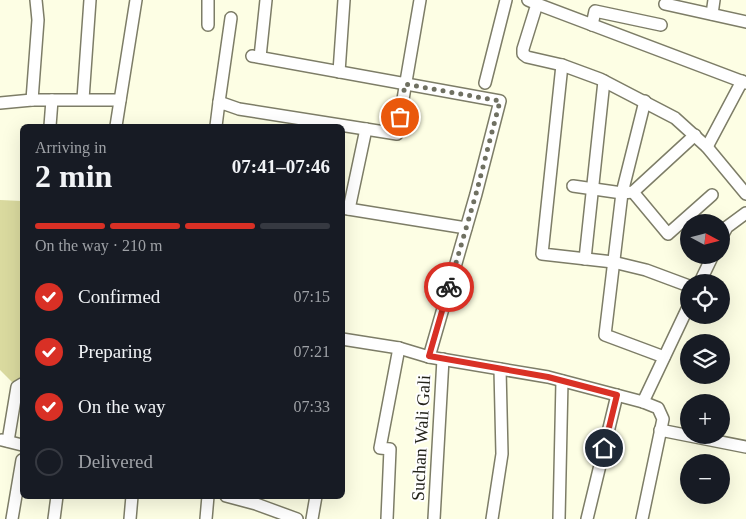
<!DOCTYPE html>
<html lang="en">
<head>
<meta charset="utf-8">
<style>
	body { margin:0; font-family:"Times New Roman",serif; background:#242831; color:#f1f3f6; height:100vh; display:flex; flex-direction:column; font-size:19px; white-space:nowrap }
	* { box-sizing:border-box; margin:0 }
	p { font-size:16px; color:#9ea1a6 }
	.icon { flex:none; width:28px; height:28px; fill:none; stroke:currentColor; stroke-width:2; stroke-linecap:round; stroke-linejoin:round }
	.map { position:relative; flex:1; overflow:hidden }
	.drawer { position:absolute; left:20px; top:124px; width:325px; height:375px; display:flex; flex-direction:column; background:#171b24; border-radius:8px; box-shadow:0 5px 20px #0002 }
	.drawer>* { flex:none }
	.needle { width:32px; rotate:97deg }
	.fabs { position:absolute; left:680px; top:214px; display:grid; gap:10px }
	.fabs a { display:grid; place-items:center; width:50px; height:50px; border-radius:50%; background:#171b24; box-shadow:0 5px 20px #0002; font-size:25px }
	.pin { position:absolute; display:grid; place-items:center; width:42px; height:42px; color:#fff; margin:-21px; border:2px solid #fff; border-radius:50%; box-shadow:0 1px 5px #0007 }
	.courier { position:absolute; display:grid; place-items:center; width:50px; height:50px; margin:-25px; border:4px solid #d93025; border-radius:50%; background:#fff; color:#222; box-shadow:0 1px 6px #0007 }
	.summary em { font-style:normal; font-weight:700 }
	.summary div { display:flex; flex-direction:column-reverse }
	.summary { display:flex; align-items:center; justify-content:space-between; height:85px; padding:0 15px }
	h1 { font-size:32px; font-weight:700; line-height:38px }
	.bar { display:grid; grid-template-columns:repeat(4,1fr); gap:8px 5px; align-content:center; height:60px; padding:0 15px }
	.bar i { height:6px; border-radius:4px; background:#363941 }
	.bar .selected { background:#d93025 }
	.bar p { grid-column:span 4 }
	ol { padding:0 15px; list-style:none }
	li { display:flex; align-items:center; gap:15px; height:55px }
	li p { margin-inline-start:auto }
	li .icon { padding:5px; border-radius:50%; background:#d93025; color:#fff; stroke-width:4 }
	li:last-child { color:#9ea1a6 }
	li i { width:28px; height:28px; border:2px solid #363941; border-radius:50% }
	.map>svg:first-child { display:block }
</style>
</head>
<body>
<div class="map">
<svg width="746" height="519" viewBox="0 0 746 519">
	<rect width="100%" height="100%" fill="#fdfee4"/>
	<polygon fill="#dada9f" points="0,200 22,201 22,384 17,387 0,370"/>
	<g fill="none" stroke-linecap="round" stroke-linejoin="round">
		<g stroke="#7d7d67" stroke-width="14">
			<g id="minor">
				<polyline points="528,0 537,4 523,49 523,54 527,57 562,65 600,79 675,118 707,147 746,194"/>
				<polyline points="537,4 746,83"/>
				<polyline points="665,4 746,22"/>
				<polyline points="712,14 714,0"/>
				<polyline points="208,25 208,0"/>
				<polyline points="592,25 595,11 661,25"/>
				<polyline points="252,56 500,101 476,194 429,357"/>
				<polyline points="260,57 266,0"/>
				<polyline points="562,65 542,254 613,262 646,270 689,286"/>
				<polyline points="339,72 344,0"/>
				<polyline points="485,83 506,0"/>
				<polyline points="83,99 90,0"/>
				<polyline points="32,100 38,20 36,0"/>
				<polyline points="645,101 622,193 605,335 664,357"/>
				<polyline points="219,102 231,18"/>
				<polyline points="0,103 32,100 120,100"/>
				<polyline points="50,126 52,100"/>
				<polyline points="116,126 136,0"/>
				<polyline points="216,126 219,102 239,109 397,134 420,0"/>
				<polyline points="707,147 742,81"/>
				<polyline points="573,186 622,193 633,192 695,135"/>
				<polyline points="633,192 668,234 712,195"/>
				<polyline points="342,208 466,228"/>
				<polyline points="349,209 366,129"/>
				<polyline points="721,238 727,227 746,213"/>
				<polyline points="585,259 604,81"/>
				<polyline points="700,282 713,255"/>
				<polyline points="342,339 399,348 429,357 548,377 643,402 658,408 663,419 642,519"/>
				<polyline points="643,402 689,305"/>
				<polyline points="660,430 746,447"/>
				<polyline points="2,440 22,445"/>
				<polyline points="8,441 17,387 22,384"/>
				<polyline points="226,496 256,504 297,519"/>
				<polyline points="12,519 22,460"/>
				<polyline points="54,519 57,496"/>
				<polyline points="130,519 132,496"/>
				<polyline points="206,519 208,496"/>
				<polyline points="312,519 316,496"/>
				<polyline points="387,519 390,449 380,448 399,348"/>
				<polyline points="434,519 443,359"/>
				<polyline points="492,519 502,454 500,369"/>
				<polyline points="559,519 562,381"/>
				<polyline points="587,519 617,395"/>
			</g>
		</g>
		<use href="#minor" stroke="#fff" stroke-width="11"/>
	</g>
	<g fill="none" stroke-linecap="round" stroke-linejoin="round">
		<polyline stroke="#6f7061" stroke-width="5" stroke-dasharray="0 9" points="400,117 405,84 500,101 476,194 449,287"/>
		<polyline stroke="#d93025" stroke-width="6" points="449,287 429,356 548,377 617,395 604,448"/>
	</g>
	<g text-anchor="middle" stroke-width="4" stroke-linejoin="round" paint-order="stroke">
		<g font-size="18" fill="#23231a" stroke="#fff">
			<text transform="translate(421 438) rotate(-87)" y="6">Suchan Wali Gali</text>
		</g>
	</g>
</svg>
<div class="fabs">
<a><svg class="needle" viewBox="-14 -14 28 28"><path d="M0-13l5 13h-10z" fill="#e53935"/><path d="M0 13l5-13h-10z" fill="#9ea1a6"/></svg></a>
<a><svg class="icon" aria-label="locate" viewBox="0 0 24 24"><circle cx="12" cy="12" r="6"/><path d="M12 2v4M12 18v4M2 12h4M18 12h4"/></svg></a>
<a><svg class="icon" aria-label="layers" viewBox="0 0 24 24"><path d="M12 4l9 5-9 5-9-5zM3 14l9 5 9-5"/></svg></a>
<a>+</a>
<a>−</a>
</div>
<div class="pin" style="left:400px;top:117px;background:#ea580c"><svg class="icon" aria-label="bag" viewBox="0 0 24 24"><path d="M5 8h14l-1 12H6zM9 8a3 3 0 0 1 6 0"/></svg></div>
<div class="pin" style="left:604px;top:448px;background:#1f2937"><svg class="icon" aria-label="home" viewBox="0 0 24 24"><path d="M3 11l9-7 9 7M6 9v11h12V9"/></svg></div>
<div class="courier" style="left:449px;top:287px"><svg class="icon" aria-label="bike" viewBox="0 0 24 24"><circle cx="6" cy="16" r="4"/><circle cx="18" cy="16" r="4"/><path d="M6 16l4-8h5l3 8M10 8l3 8H6M13 5h3"/></svg></div>
<section class="drawer">
<div class="summary"><div><h1>2 min</h1><p>Arriving in</p></div><em>07:41–07:46</em></div>
<div class="bar"><i class="selected"></i><i class="selected"></i><i class="selected"></i><i></i><p>On the way · 210 m</p></div>
<ol>
<li><svg class="icon" aria-label="check" viewBox="0 0 24 24"><path d="M5 12l5 5 9-10"/></svg>Confirmed<p>07:15</p></li>
<li><svg class="icon" aria-label="check" viewBox="0 0 24 24"><path d="M5 12l5 5 9-10"/></svg>Preparing<p>07:21</p></li>
<li><svg class="icon" aria-label="check" viewBox="0 0 24 24"><path d="M5 12l5 5 9-10"/></svg>On the way<p>07:33</p></li>
<li><i></i>Delivered</li>
</ol>
</section>
</div>
</body>
</html>
